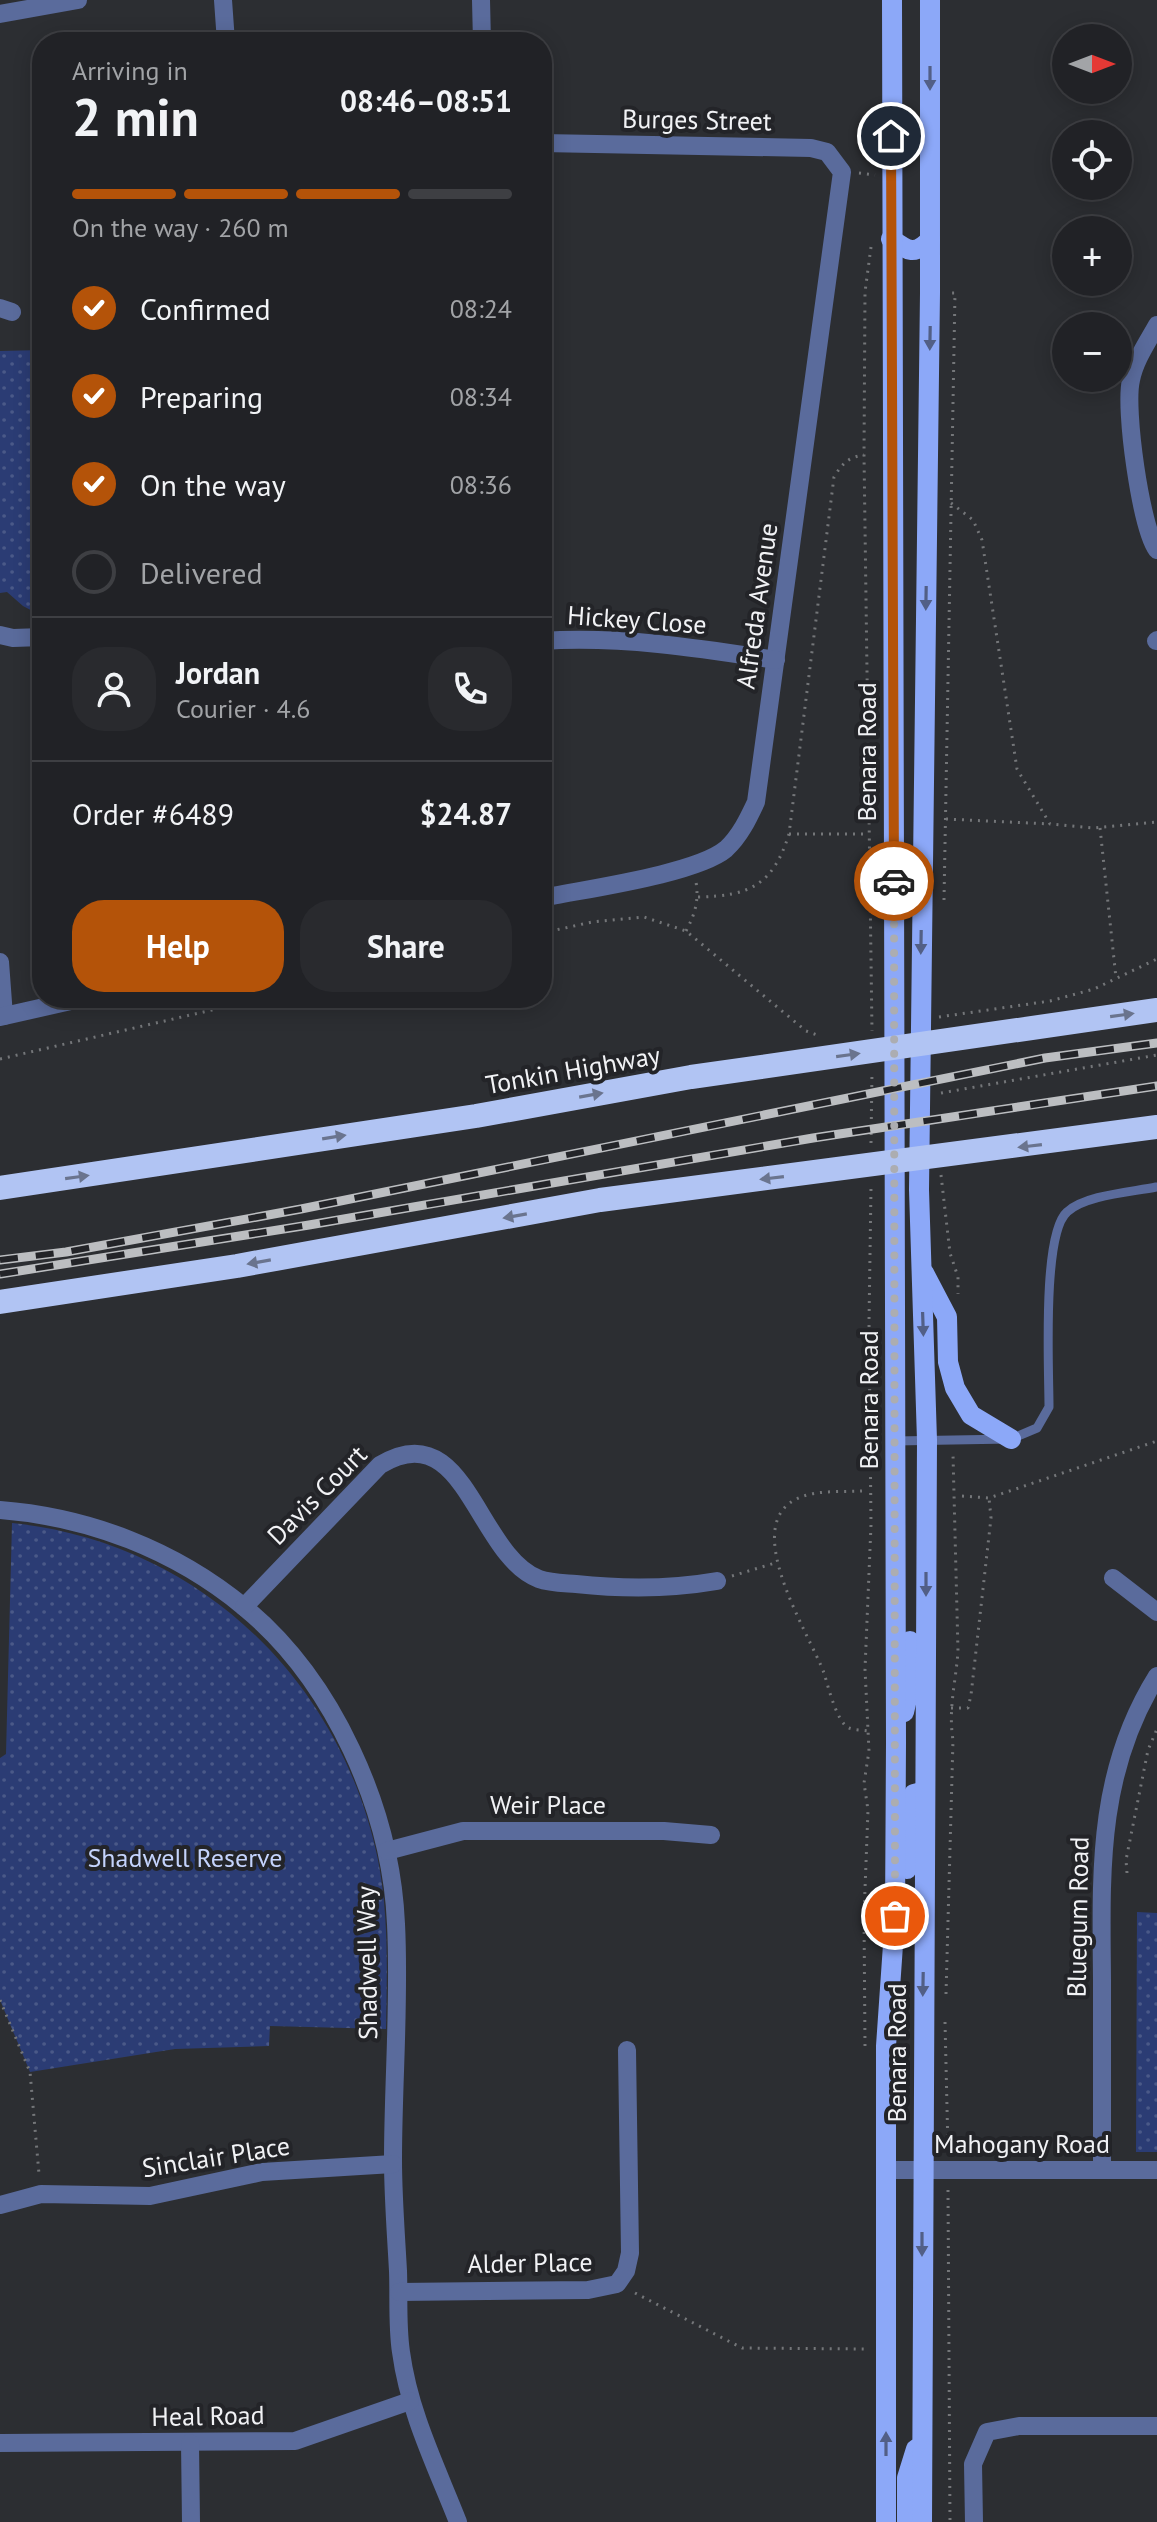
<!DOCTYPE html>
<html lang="en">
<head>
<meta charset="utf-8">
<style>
	body { margin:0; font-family:"PT Sans",sans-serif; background:#292a2e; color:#f1f3f6; height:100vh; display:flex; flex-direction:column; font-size:30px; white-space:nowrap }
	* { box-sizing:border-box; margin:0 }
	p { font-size:26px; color:#a2a4a7 }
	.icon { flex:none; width:44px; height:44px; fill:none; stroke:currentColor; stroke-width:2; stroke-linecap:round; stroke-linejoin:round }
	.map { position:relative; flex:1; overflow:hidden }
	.details { position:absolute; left:32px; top:32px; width:520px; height:976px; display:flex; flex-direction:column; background:#212226; border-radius:32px; box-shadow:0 4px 20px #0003,0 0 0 2px #3e3f43 }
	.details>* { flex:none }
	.needle { width:52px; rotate:90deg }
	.buttons { position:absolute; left:1052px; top:24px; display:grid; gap:16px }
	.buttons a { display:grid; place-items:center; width:80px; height:80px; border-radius:50%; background:#212226; box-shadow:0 4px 20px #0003,0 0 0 2px #3e3f43; font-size:40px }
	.pin { position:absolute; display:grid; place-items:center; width:68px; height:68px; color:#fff; margin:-34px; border:4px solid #fff; border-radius:50%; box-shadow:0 2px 8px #0007 }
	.courier { position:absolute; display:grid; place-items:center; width:80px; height:80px; margin:-40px; border:6px solid #b45309; border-radius:50%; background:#fff; color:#222; box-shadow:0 2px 10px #0007 }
	.overview em { font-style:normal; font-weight:800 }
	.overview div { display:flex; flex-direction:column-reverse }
	.overview { display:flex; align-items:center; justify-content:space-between; height:136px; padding:0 40px }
	h1 { font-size:52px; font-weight:800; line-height:60px }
	.bar { display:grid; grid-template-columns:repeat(4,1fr); gap:12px 8px; align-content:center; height:96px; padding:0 40px }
	.bar i { height:10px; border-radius:6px; background:#3e3f43 }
	.bar .active { background:#b45309 }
	.bar p { grid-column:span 4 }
	.line { display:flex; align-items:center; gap:20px; padding:0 40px; border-top:2px solid #3e3f43 }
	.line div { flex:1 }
	.round { display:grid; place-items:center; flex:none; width:84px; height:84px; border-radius:32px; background:#292a2e }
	ol { padding:0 40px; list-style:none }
	li { display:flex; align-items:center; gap:24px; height:88px }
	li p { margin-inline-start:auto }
	li .icon { padding:8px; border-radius:50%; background:#b45309; color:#fff; stroke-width:4 }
	li:last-child { color:#a2a4a7 }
	li i { width:44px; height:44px; border:4px solid #3e3f43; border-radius:50% }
	.action { display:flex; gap:16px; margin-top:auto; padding:16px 40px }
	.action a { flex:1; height:92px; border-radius:32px; background:#b45309; color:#fff; font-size:32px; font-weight:800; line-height:92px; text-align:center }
	.action a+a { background:#292a2e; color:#f1f3f6 }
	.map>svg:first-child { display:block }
</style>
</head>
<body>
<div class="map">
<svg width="1157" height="2522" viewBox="0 0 1157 2522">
	<defs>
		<pattern id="park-dots" width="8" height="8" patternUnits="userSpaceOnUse" patternTransform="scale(2)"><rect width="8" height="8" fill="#2b3c74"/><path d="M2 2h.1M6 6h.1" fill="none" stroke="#4a5988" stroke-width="1.8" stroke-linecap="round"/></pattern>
	</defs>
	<rect width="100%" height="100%" fill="#2c2e32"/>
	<g fill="url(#park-dots)">
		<polygon points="42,350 42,616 23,606 7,592 0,593 0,351"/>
		<path d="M12 1523C197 1542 341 1679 378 1860 389 1916 387 1972 386 2029L270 2026 269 2046 175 2049 30 2072 0 2000V1758L6 1754Z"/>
		<polygon points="1137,1912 1157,1913 1157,2152 1136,2152"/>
	</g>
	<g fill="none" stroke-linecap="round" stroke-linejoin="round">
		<g stroke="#747679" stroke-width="3" stroke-dasharray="2 6" stroke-linecap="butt">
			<polyline points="859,173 875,175"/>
			<polyline points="871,247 865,292 864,455 872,1031"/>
			<polyline points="31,306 38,304 42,296"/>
			<polyline points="951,503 973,520 982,540 1017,769 1050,824 1094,828 1157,822"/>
			<polyline points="946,819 1050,824"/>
			<polyline points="1100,828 1116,978"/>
			<polyline points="789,834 869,834"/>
			<path d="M698 897C750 896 773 885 789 834L834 477C842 464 848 457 864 455"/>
			<polyline points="944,900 955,293 949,293"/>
			<path d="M686 931C695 914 699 901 696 882"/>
			<polyline points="542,933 592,922 644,917 686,931 806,1031 817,1035"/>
			<polyline points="939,1017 1050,1001 1094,989 1157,959"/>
			<polyline points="0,1059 264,998"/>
			<polyline points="941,1093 1157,1055"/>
			<polyline points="871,1143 872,1071"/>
			<polyline points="941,1175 950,1253 958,1277 958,1294"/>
			<path d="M862 1491C842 1492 819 1490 801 1497 736 1521 809 1633 824 1673 828 1686 837 1723 849 1728 854 1730 862 1730 868 1731"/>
			<polyline points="962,1496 989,1498 1157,1441"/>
			<polyline points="732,1576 775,1563"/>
			<polyline points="951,1708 968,1708 971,1695 991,1518 989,1498"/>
			<polyline points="1127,1873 1126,1860 1148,1750 1157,1729"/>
			<path d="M946 1994 953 1740C948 1709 956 1681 958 1651L953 1455"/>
			<polyline points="0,2000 30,2072 39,2174"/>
			<polyline points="945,2022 948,2150"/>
			<polyline points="865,2046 864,1916 868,1810 864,1783 869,1751 865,1669 871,1525 869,1322 871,1187"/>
			<polyline points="948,2190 950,2522"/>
			<polyline points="635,2293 742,2348 866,2349"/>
		</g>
		<path stroke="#5a6b9c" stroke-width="9" d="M895 1441 1011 1439 1037 1428 1049 1407C1049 1370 1042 1234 1067 1212 1085 1195 1132 1192 1156 1187"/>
		<g stroke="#5a6b9c" stroke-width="18">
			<polyline points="223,0 226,42"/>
			<polyline points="481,0 482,42"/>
			<polyline points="0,14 78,0"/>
			<path d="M542 143 811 148 827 152 842 172 756 802C748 819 740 836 726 849 696 874 585 889 542 898"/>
			<polyline points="0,308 12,312"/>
			<path d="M1157 325C1147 343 1135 360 1131 380 1124 408 1141 528 1157 550"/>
			<polyline points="0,635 13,638 42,637"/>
			<path d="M542 641C621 636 698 648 776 660"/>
			<polyline points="1156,641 1157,640"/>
			<polyline points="0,962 4,1016"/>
			<polyline points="0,1017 84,998"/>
			<path d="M0 1510C89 1517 175 1550 244 1607 333 1680 391 1809 396 1924 400 2002 393 2081 393 2160 393 2197 396 2234 398 2271 399 2298 397 2326 401 2352 409 2412 436 2466 458 2522"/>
			<polyline points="1113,1578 1157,1612"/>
			<path d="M244 1607 380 1465C466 1413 476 1555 539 1579 550 1583 564 1583 576 1584 623 1589 671 1589 717 1581"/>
			<polyline points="387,1851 463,1831 664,1831 711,1835"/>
			<path d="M1102 2169C1102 2106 1102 2042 1102 1979 1101 1871 1097 1772 1157 1676"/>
			<polyline points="886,2170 1157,2170"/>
			<polyline points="0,2205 41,2194 150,2196 262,2172 393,2164"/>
			<polyline points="399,2292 588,2290 617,2284 626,2271 630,2253 627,2050"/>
			<polyline points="0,2443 295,2441 410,2401"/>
			<polyline points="190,2443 191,2522"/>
			<polyline points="974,2522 973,2464 987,2432 1019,2426 1157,2426"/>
		</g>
		<g stroke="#8ca8f8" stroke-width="20">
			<path d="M891 239C908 251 914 256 930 240"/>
			<polyline points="924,1273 947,1317 948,1362 955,1388 971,1415 1011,1439"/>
			<polyline points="904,1712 910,1686 910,1641"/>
			<polyline points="907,1869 911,1800 914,1794 918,1793 925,1804"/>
			<polyline points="886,2522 886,2046 895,1916 896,1743 892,0"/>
			<polyline points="907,2522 907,2478 916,2449"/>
			<polyline points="922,2522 927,1440 919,1190 930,293 930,0"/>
		</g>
		<g stroke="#b1c4f3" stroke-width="24">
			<polyline points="0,1188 476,1116 691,1077 1157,1010"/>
			<polyline points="0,1302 237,1266 600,1200 1157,1127"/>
		</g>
		<g stroke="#bcbec1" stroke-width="9">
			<g id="rail">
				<polyline points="0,1260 66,1252 301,1209 1045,1058 1157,1043"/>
				<polyline points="0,1274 309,1225 813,1138 1157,1086"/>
			</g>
		</g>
		<use href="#rail" stroke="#232428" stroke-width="6" stroke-dasharray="18" stroke-linecap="butt"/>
	</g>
	<defs><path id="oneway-solid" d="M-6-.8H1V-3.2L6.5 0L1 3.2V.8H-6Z" transform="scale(2)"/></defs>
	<g fill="#525f86">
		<use href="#oneway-solid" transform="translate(930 78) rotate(90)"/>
		<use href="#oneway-solid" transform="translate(930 338) rotate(91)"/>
		<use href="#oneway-solid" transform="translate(926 598) rotate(91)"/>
		<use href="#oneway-solid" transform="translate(921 942) rotate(91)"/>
		<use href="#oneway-solid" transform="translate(923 1324) rotate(88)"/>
		<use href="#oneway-solid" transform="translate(926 1584) rotate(90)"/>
		<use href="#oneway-solid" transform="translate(923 1984) rotate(91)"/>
		<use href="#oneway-solid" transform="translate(922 2244) rotate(90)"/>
		<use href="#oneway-solid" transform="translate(886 2444) rotate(-90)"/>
	</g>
	<g fill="#6a748e">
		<use href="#oneway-solid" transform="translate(1122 1015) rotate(-8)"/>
		<use href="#oneway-solid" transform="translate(848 1055) rotate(-8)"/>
		<use href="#oneway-solid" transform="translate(591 1095) rotate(-10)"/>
		<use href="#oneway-solid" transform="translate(334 1137) rotate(-9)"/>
		<use href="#oneway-solid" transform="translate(1030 1146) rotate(173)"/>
		<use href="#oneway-solid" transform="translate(77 1177) rotate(-8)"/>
		<use href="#oneway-solid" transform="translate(772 1178) rotate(173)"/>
		<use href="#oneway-solid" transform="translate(515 1216) rotate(170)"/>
		<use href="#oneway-solid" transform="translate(259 1262) rotate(170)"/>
	</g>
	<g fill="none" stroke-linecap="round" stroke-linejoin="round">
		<polyline stroke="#acadb1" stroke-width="8" stroke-dasharray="0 14.4" points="894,881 895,1916"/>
		<polyline stroke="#b45309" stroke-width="10" points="891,136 894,881"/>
	</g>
	<g text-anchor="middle" stroke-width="8" stroke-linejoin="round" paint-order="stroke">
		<g font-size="26" fill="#f1f2f5" stroke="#232428">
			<text transform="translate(697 120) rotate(1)" y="9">Burges Street</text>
			<text transform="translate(757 606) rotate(-82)" y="9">Alfreda Avenue</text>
			<text transform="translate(637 620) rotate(4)" y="9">Hickey Close</text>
			<text transform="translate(867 752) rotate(-90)" y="9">Benara Road</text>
			<text transform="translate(573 1070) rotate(-10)" y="9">Tonkin Highway</text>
			<text transform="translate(869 1400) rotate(-90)" y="9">Benara Road</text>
			<text transform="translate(317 1495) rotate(-45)" y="9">Davis Court</text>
			<text x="548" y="1814">Weir Place</text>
			<text transform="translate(1078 1917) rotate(-89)" y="9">Bluegum Road</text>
			<text transform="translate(367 1963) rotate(-91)" y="9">Shadwell Way</text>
			<text transform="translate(897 2053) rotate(-90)" y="9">Benara Road</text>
			<text x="1022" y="2153">Mahogany Road</text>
			<text transform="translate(216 2157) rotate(-9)" y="9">Sinclair Place</text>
			<text transform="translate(530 2263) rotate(-1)" y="9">Alder Place</text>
			<text transform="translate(208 2416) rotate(-1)" y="9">Heal Road</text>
		</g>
		<g font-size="26" fill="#c4d3fc" stroke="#232428">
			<text x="185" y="1867">Shadwell Reserve</text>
		</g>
	</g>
</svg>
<div class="buttons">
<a><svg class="needle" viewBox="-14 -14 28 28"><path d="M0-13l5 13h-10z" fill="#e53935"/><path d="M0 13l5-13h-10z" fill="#a2a4a7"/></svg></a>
<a><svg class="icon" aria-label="locate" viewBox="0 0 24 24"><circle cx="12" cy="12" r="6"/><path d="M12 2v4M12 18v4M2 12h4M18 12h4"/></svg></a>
<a>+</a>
<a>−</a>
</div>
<div class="pin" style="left:895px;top:1916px;background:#ea580c"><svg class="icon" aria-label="bag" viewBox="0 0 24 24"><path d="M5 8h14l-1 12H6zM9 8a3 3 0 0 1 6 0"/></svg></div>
<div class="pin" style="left:891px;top:136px;background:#1f2937"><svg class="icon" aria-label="home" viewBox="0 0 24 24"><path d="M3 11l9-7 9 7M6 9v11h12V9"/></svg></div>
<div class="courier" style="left:894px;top:881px"><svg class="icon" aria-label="car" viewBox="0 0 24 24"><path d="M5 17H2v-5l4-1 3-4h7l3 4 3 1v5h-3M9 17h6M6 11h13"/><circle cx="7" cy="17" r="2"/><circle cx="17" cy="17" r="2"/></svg></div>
<section class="details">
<div class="overview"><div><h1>2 min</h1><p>Arriving in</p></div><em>08:46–08:51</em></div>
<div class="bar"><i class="active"></i><i class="active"></i><i class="active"></i><i></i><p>On the way · 260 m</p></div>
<ol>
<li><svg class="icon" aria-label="check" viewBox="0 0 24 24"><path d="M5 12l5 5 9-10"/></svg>Confirmed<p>08:24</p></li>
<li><svg class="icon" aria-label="check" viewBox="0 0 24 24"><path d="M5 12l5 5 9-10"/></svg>Preparing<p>08:34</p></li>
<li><svg class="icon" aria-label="check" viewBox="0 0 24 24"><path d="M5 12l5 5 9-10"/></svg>On the way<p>08:36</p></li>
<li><i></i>Delivered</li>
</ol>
<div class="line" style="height:144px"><a class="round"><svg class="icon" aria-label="person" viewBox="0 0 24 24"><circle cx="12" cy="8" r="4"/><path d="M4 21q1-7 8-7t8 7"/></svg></a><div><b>Jordan</b><p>Courier · 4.6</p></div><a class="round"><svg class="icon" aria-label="phone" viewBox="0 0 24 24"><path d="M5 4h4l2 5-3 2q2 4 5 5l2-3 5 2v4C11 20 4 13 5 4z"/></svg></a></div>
<div class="line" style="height:104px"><div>Order #6489</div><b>$24.87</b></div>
<div class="action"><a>Help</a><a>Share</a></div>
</section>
</div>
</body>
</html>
